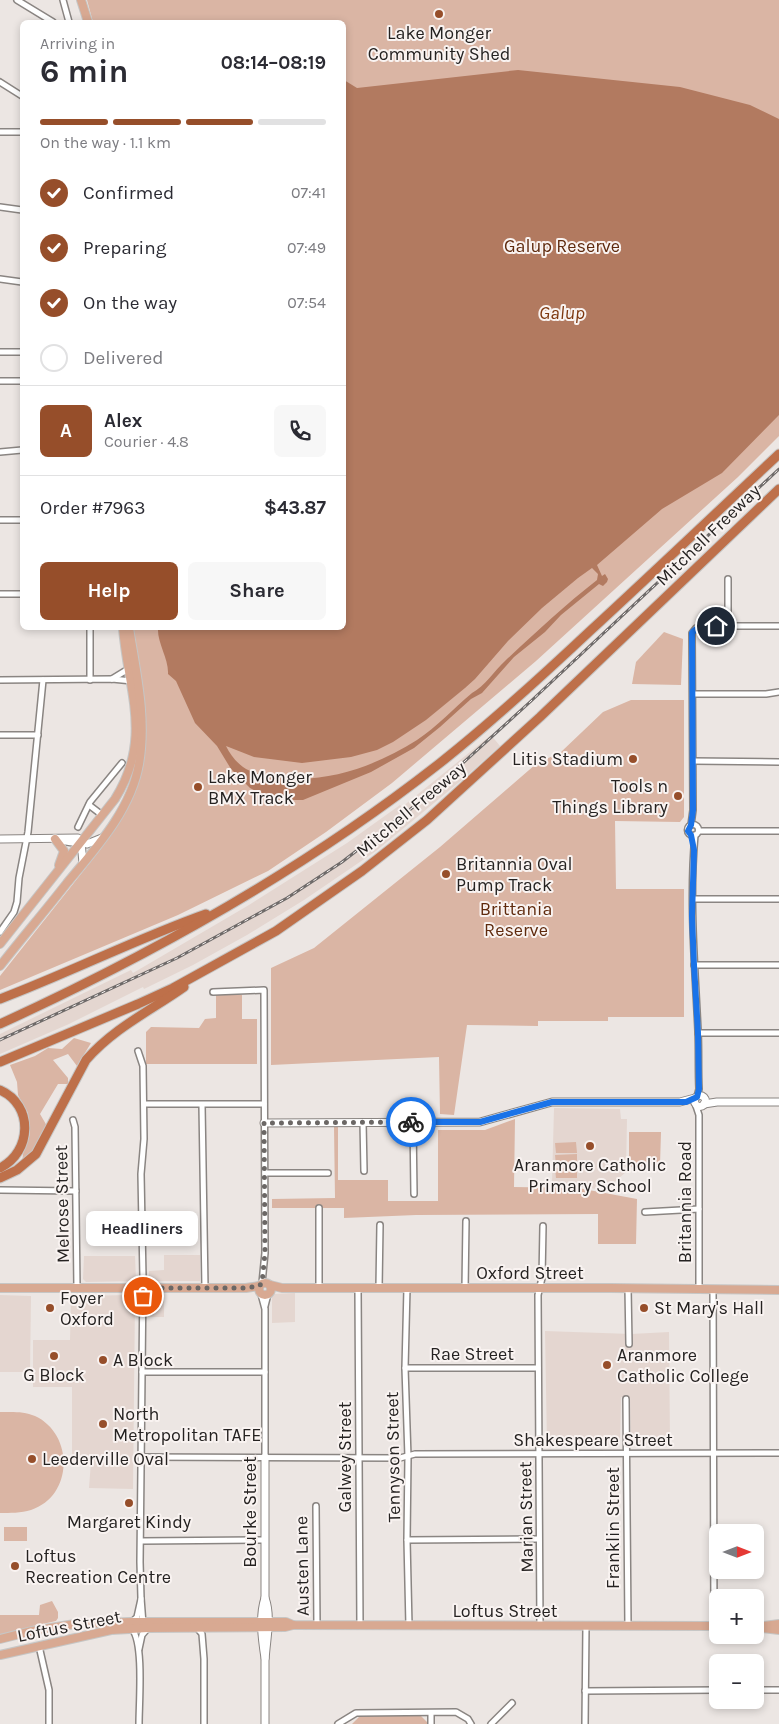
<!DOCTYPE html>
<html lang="en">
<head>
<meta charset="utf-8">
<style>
	body { margin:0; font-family:Karla,sans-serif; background:#f7f7f7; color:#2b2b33; height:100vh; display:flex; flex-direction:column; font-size:19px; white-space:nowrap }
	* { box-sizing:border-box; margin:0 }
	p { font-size:16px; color:#7c7c81 }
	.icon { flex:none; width:28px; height:28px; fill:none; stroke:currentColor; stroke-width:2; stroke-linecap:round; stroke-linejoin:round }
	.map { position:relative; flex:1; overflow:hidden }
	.panel { position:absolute; left:20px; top:20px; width:326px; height:610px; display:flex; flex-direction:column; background:#fff; border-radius:8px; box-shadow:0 2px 8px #0003 }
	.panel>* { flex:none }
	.needle { width:32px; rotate:90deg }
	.buttons { position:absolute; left:709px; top:1524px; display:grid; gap:10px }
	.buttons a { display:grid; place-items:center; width:55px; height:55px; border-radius:8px; background:#fff; box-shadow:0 2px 8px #0003; font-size:25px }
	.pin { position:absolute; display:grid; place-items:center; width:42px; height:42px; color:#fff; margin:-21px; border:2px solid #fff; border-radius:50%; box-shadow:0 1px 5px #0007 }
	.courier { position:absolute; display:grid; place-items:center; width:50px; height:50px; margin:-25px; border:4px solid #1a73e8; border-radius:50%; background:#fff; color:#222; box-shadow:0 1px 6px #0007 }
	.bubble { position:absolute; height:35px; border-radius:8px; background:#fff; box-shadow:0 2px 8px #0003; font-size:16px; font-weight:700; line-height:35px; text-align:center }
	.summary em { font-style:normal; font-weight:700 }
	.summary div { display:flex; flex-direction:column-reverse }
	.summary { display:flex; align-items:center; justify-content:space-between; height:85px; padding:0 20px }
	h1 { font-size:32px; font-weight:700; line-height:38px }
	.bar { display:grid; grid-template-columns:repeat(4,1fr); gap:8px 5px; align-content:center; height:60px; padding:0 20px }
	.bar i { height:6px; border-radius:4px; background:#e1e1e2 }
	.bar .on { background:#964e2a }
	.bar p { grid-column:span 4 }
	.line { display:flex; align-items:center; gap:12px; padding:0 20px; border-top:1px solid #e1e1e2 }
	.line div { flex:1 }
	.round { display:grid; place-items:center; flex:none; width:52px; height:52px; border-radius:8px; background:#f7f7f7 }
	ol { padding:0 20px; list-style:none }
	li { display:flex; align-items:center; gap:15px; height:55px }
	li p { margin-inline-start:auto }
	li .icon { padding:5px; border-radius:50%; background:#964e2a; color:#fff; stroke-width:4 }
	li:last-child { color:#7c7c81 }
	li i { width:28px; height:28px; border:2px solid #e1e1e2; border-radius:50% }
	.button { display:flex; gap:10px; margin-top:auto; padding:10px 20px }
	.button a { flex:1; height:58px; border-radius:8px; background:#964e2a; color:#fff; font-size:20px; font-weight:700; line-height:58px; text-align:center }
	.button a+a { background:#f7f7f7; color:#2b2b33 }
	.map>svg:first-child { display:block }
</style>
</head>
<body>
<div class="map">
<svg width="779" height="1724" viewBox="0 0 779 1724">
	<rect width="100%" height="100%" fill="#ece6e3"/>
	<g fill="#e4d6d0">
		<polygon points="491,735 500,746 463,779 376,851 304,900 247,935 193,965 144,989 143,987 69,1024 0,1054 0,1034 131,970 133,973 249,905 347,843 400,805 402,807"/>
		<polygon points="554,1108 620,1109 621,1119 627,1119 626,1172 605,1190 552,1183"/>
		<polygon points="164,1255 200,1255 200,1281 149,1281 149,1271 164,1270"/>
		<polygon points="84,1256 135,1256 136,1281 86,1282 83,1279"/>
		<polygon points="295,1293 295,1322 272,1323 272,1297 274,1294"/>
		<polygon points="0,1295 31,1296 30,1372 0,1372"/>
		<polygon points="131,1295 135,1299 133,1489 89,1488 91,1462 72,1462 72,1387 33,1387 33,1340 70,1340 71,1296"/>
		<polygon points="152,1295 164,1295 164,1317 150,1317 150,1298"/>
		<polygon points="545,1331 631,1334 669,1332 670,1444 631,1445 630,1397 621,1397 620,1445 547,1445"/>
	</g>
	<g fill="#dab5a4">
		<polygon points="87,0 779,0 779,436 738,477 536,661 392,783 326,832 268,871 178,915 0,990 0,976 100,850 121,818 138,780 132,628 344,628 344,22 93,22"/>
		<polygon points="664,632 683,639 681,685 632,684 636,662"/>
		<polygon points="631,700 684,700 684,817 680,822 615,821 616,889 684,889 684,1017 608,1017 608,1021 538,1021 538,1026 467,1025 454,1115 440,1114 439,1057 271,1065 271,968 314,948 440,847 536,764 561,752 603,712"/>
		<polygon points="216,995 242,995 242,1019 257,1019 257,1064 146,1064 146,1032 151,1027 199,1028 205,1019 216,1018"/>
		<polygon points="74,1038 91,1043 77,1066 68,1054 53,1060 68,1078 68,1084 58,1084 40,1114 47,1126 35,1149 22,1163 23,1154 30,1134 28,1113 18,1095 17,1082 10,1065 35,1056 48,1048 62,1049"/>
		<polygon points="515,1119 514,1187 578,1188 637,1199 636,1244 598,1244 598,1214 416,1215 344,1218 344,1208 272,1208 272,1199 335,1198 334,1127 338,1127 338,1180 388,1180 388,1201 438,1201 438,1130 485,1130"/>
		<polygon points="629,1132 661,1132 660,1165 629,1167"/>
		<polygon points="576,1142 577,1153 556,1153 555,1143"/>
		<polygon points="577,1154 577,1165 556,1165 555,1155"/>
		<polygon points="555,1168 577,1168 577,1178 556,1178"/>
		<path d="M0 1412C12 1412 24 1411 35 1416 74 1434 74 1496 31 1510 21 1513 10 1513 0 1513Z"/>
		<rect x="4" y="1527" width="23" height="14"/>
		<polygon points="52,1601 58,1612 58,1618 56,1621 33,1626 32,1628 0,1636 0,1615 39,1615 40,1605"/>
		<polygon points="360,1716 421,1716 429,1724 352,1724"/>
	</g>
	<path fill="#b27a60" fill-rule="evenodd" d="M518 70 680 87 750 105 779 119V415L722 473 662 509 597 565 602 576 605 574 608 579 607 582 603 586 599 584 561 615 545 632 514 657 482 693 471 699 440 727 414 748 371 772 303 800H273L250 788 231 769 217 746 195 723 176 681 168 674C169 659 157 643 158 628H344V80L357 88ZM592 568 598 574 597 580C565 605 535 633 505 661 494 671 485 686 472 693 454 708 437 727 417 740 374 767 322 786 271 776 261 774 251 773 243 767 235 761 230 754 226 746L254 757 302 763 351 757 377 750 393 742 426 720 465 688 475 679 508 641 542 608 578 578Z"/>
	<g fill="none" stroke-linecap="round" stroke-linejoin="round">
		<g stroke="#8a8582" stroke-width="8">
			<g id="street">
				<polyline points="17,0 53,22"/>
				<polyline points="63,0 69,22"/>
				<polyline points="0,82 22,96"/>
				<polyline points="0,132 22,132"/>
				<polyline points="0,207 22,210"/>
				<polyline points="0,279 22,282"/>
				<polyline points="0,352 22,352"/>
				<polyline points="0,381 22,381"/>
				<polyline points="0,452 22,450"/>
				<polyline points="0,520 22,520"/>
				<polyline points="0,594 22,594"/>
				<polyline points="728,626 728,579"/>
				<polyline points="90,628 90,680"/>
				<polyline points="112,679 130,668"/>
				<polyline points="0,680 112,679 132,681"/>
				<polyline points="693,694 766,694 779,692"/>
				<polyline points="0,735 38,735"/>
				<polyline points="693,761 779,762"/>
				<polyline points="89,805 102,815"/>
				<circle cx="693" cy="830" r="5.5"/>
				<polyline points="691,825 693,810 692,633 696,628 703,626 779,626"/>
				<polyline points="78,827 90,802 122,763"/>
				<polyline points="699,831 779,831"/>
				<path d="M695 835C689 900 695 966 698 1031 699 1050 698 1070 699 1089L697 1097"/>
				<polyline points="693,899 779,899"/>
				<polyline points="0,932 14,912 17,902 19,878 28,832 43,680"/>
				<polyline points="694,965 779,965"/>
				<polyline points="213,992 264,990 265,1253 262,1283"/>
				<polyline points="698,1033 779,1033"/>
				<polyline points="138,1051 143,1066 144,1139 141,1174 143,1278 140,1562 141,1598 143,1624"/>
				<polyline points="144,1104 264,1104"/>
				<polyline points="202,1105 205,1288"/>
				<polyline points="696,1106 699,1115 699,1289"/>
				<polyline points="73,1120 75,1127 77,1288"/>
				<polyline points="363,1122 364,1171"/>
				<polyline points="413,1122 414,1194"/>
				<polyline points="265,1173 328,1173"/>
				<polyline points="0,1190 76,1191"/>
				<polyline points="645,1212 699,1209"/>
				<polyline points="319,1288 319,1208"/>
				<polyline points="358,1288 360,1626"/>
				<polyline points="379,1288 380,1225"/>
				<polyline points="407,1288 405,1368 408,1457 407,1540 409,1626"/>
				<polyline points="628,1288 629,1344"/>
				<polyline points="465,1289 466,1221"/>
				<polyline points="713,1289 714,1626"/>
				<polyline points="261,1294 265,1309 265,1457"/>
				<polyline points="265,1306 268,1294"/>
				<polyline points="405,1368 538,1368"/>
				<polyline points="142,1372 265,1372"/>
				<polyline points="626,1399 628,1626"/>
				<polyline points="141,1457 400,1458 415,1454 779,1453"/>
				<polyline points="316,1506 317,1626"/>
				<polyline points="407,1540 539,1539"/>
				<polyline points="141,1541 265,1540"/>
				<polyline points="132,1622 137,1617 141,1599"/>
				<polyline points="540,1626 538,1295 542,1278 543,1226"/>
				<polyline points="197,1628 202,1634 204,1659 204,1724"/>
				<path d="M132 1629C144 1643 139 1703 139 1724"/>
				<polyline points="39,1646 49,1690 49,1724"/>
				<polyline points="139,1649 142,1635 148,1628"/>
				<polyline points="755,1690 779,1690"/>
				<polyline points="585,1691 718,1690"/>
				<polyline points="431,1713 431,1724"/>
				<polyline points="338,1724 356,1713 456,1712 468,1719 471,1724"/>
				<polyline points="491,1724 512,1703"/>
				<polyline points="585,1724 586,1626"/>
			</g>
		</g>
		<g stroke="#8a8582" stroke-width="9">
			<g id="secondary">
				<polyline points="0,839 78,838 81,842 83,863"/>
				<path d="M60 839C69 844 78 841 87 844L102 838"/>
				<circle cx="700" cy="1101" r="5.5"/>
				<polyline points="704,1104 717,1102 779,1102"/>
				<polyline points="264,1123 480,1122 552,1102 680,1102 695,1098"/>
				<path d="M265 1457V1598C259 1616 262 1639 265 1658"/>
				<path d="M265 1598C272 1617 266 1640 265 1661 265 1682 265 1703 265 1724"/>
			</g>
		</g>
		<g stroke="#c6c6c5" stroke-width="10">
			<g id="primary">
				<polyline points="81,0 88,22"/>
				<polyline points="55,839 64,851 59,865"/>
				<path d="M0 944 115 799C153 738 128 691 123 628"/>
				<path d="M0 966C22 938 45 911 67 883 96 848 131 810 139 764 147 718 136 672 129 628"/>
				<circle cx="265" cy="1289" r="6"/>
				<polyline points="270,1285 282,1288 611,1288 779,1290"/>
				<polyline points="0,1288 246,1288 259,1286"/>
				<polyline points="764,1626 779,1624"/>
				<polyline points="755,1627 779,1630"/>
				<polyline points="0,1639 32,1631 75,1624 131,1622 286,1622 293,1625 718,1626"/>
				<polyline points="0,1655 111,1630 148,1628 285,1627 293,1625"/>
			</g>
		</g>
		<g stroke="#c6c6c5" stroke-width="11">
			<g id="highway">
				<path d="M0 999C69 973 136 939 206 914"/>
				<path d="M0 1024C155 953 305 869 440 763 492 722 541 677 590 631 653 573 716 513 779 454"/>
				<polyline points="0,1062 138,1004 173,988 276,931 362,871 427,820 540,717 779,489"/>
				<path d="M0 1090C34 1105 32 1152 0 1168"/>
				<path d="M0 1178 17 1170 36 1154 86 1060C114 1028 150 1011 184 987"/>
			</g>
		</g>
		<use href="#street" stroke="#fff" stroke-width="5"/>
		<use href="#secondary" stroke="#fff" stroke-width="7"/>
		<use href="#primary" stroke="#d8a992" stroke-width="8"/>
		<use href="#highway" stroke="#be704a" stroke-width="9"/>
		<g stroke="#6e6a69" stroke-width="3">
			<polyline id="rail" points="0,1040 177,958 287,898 342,862 421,801 530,702 779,469"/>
		</g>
		<use href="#rail" stroke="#f9f3f1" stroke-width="1" stroke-dasharray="4" stroke-linecap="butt"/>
	</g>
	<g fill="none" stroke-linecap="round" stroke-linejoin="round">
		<polyline stroke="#6b6765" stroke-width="5" stroke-dasharray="0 9" points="143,1296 143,1288 246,1288 259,1286 262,1283 265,1253 264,1123 411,1122"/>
		<path stroke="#1a73e8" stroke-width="6" d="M411 1122H480L552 1102H686L697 1097 699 1089 698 1033 694 965 692 916 694 850 691 835 688 831 691 825 693 810 692 633C698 625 706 626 716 626"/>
	</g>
	<g fill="#964e2a" stroke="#f9f3f1" stroke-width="2">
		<circle cx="439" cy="14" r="5"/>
		<circle cx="633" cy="759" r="5"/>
		<circle cx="198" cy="787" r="5"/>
		<circle cx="678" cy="796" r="5"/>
		<circle cx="446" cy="874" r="5"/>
		<circle cx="590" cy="1146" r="5"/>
		<circle cx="50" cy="1308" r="5"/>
		<circle cx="644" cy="1308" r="5"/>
		<circle cx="54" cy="1356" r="5"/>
		<circle cx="103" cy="1360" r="5"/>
		<circle cx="607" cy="1365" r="5"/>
		<circle cx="103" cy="1424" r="5"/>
		<circle cx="32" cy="1459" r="5"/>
		<circle cx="129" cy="1503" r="5"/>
		<circle cx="15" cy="1566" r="5"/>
	</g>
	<g text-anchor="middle" stroke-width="4" stroke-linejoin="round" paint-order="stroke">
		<g font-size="18" fill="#252221" stroke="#f9f3f1" text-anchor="start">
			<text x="439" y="39" text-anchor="middle">Lake Monger<tspan x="439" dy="21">Community Shed</tspan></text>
			<text x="623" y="765" text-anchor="end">Litis Stadium</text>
			<text x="208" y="783">Lake Monger<tspan x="208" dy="21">BMX Track</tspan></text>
			<text x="668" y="792" text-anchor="end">Tools n<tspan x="668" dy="21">Things Library</tspan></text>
			<text x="456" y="870">Britannia Oval<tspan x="456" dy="21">Pump Track</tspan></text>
			<text x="590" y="1171" text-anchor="middle">Aranmore Catholic<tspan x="590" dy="21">Primary School</tspan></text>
			<text x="60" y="1304">Foyer<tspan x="60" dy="21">Oxford</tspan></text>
			<text x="654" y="1314">St Mary's Hall</text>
			<text x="617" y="1361">Aranmore<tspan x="617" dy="21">Catholic College</tspan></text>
			<text x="113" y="1366">A Block</text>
			<text x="54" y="1381" text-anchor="middle">G Block</text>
			<text x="113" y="1420">North<tspan x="113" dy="21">Metropolitan TAFE</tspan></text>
			<text x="42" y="1465">Leederville Oval</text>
			<text x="129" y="1528" text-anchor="middle">Margaret Kindy</text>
			<text x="25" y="1562">Loftus<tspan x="25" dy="21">Recreation Centre</tspan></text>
		</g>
		<g font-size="18" fill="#5f2a0d" stroke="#f9f3f1">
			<text x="562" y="252">Galup Reserve</text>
			<text x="516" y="915">Brittania<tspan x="516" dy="21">Reserve</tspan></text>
		</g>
		<g font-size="18" fill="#252221" stroke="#f9f3f1">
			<text transform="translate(708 535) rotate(-44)" y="6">Mitchell Freeway</text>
			<text transform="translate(411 809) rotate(-40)" y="6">Mitchell Freeway</text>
			<text transform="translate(685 1202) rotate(-90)" y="6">Britannia Road</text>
			<text transform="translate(62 1204) rotate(-91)" y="6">Melrose Street</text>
			<text x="530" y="1279">Oxford Street</text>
			<text x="472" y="1360">Rae Street</text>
			<text x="593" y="1446">Shakespeare Street</text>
			<text transform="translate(345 1457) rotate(-90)" y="6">Galwey Street</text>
			<text transform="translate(393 1457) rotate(-91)" y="6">Tennyson Street</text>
			<text transform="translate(250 1512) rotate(-90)" y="6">Bourke Street</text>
			<text transform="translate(526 1517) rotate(-91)" y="6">Marian Street</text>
			<text transform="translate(613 1528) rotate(-90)" y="6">Franklin Street</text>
			<text transform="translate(302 1566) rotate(-91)" y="6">Austen Lane</text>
			<text x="505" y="1617">Loftus Street</text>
			<text transform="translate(69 1626) rotate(-11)" y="6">Loftus Street</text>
		</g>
		<g font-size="19" font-style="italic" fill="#7d370e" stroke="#f9f3f1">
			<text x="562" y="319">Galup</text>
		</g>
	</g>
</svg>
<div class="buttons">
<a><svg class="needle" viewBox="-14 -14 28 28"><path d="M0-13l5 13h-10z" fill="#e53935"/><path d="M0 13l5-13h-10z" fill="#7c7c81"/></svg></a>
<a>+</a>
<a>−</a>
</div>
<div class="pin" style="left:143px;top:1296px;background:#ea580c"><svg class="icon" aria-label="bag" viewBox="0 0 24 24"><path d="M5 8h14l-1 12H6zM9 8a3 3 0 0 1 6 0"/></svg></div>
<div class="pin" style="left:716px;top:626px;background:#1f2937"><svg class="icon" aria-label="home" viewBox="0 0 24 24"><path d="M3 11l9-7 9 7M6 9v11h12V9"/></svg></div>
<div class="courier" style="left:411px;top:1122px"><svg class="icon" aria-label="bike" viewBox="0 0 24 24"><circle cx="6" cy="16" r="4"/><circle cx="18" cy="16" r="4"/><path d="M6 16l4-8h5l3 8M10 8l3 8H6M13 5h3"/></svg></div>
<div class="bubble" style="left:86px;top:1211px;width:112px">Headliners</div>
<section class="panel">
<div class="summary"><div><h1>6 min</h1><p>Arriving in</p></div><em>08:14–08:19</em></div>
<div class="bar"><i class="on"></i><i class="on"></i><i class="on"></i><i></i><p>On the way · 1.1 km</p></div>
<ol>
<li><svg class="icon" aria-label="check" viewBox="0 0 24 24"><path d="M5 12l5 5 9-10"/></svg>Confirmed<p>07:41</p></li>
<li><svg class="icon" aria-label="check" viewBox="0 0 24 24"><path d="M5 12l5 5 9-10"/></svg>Preparing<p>07:49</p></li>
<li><svg class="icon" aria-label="check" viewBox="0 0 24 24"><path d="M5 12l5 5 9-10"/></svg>On the way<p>07:54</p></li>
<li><i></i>Delivered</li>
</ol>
<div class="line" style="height:90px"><b class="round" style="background:#964e2a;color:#fff">A</b><div><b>Alex</b><p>Courier · 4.8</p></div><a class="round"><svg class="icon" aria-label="phone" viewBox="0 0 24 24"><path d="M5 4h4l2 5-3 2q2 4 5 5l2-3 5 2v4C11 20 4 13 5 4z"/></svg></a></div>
<div class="line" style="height:65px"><div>Order #7963</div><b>$43.87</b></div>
<div class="button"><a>Help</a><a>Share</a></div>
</section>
</div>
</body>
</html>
